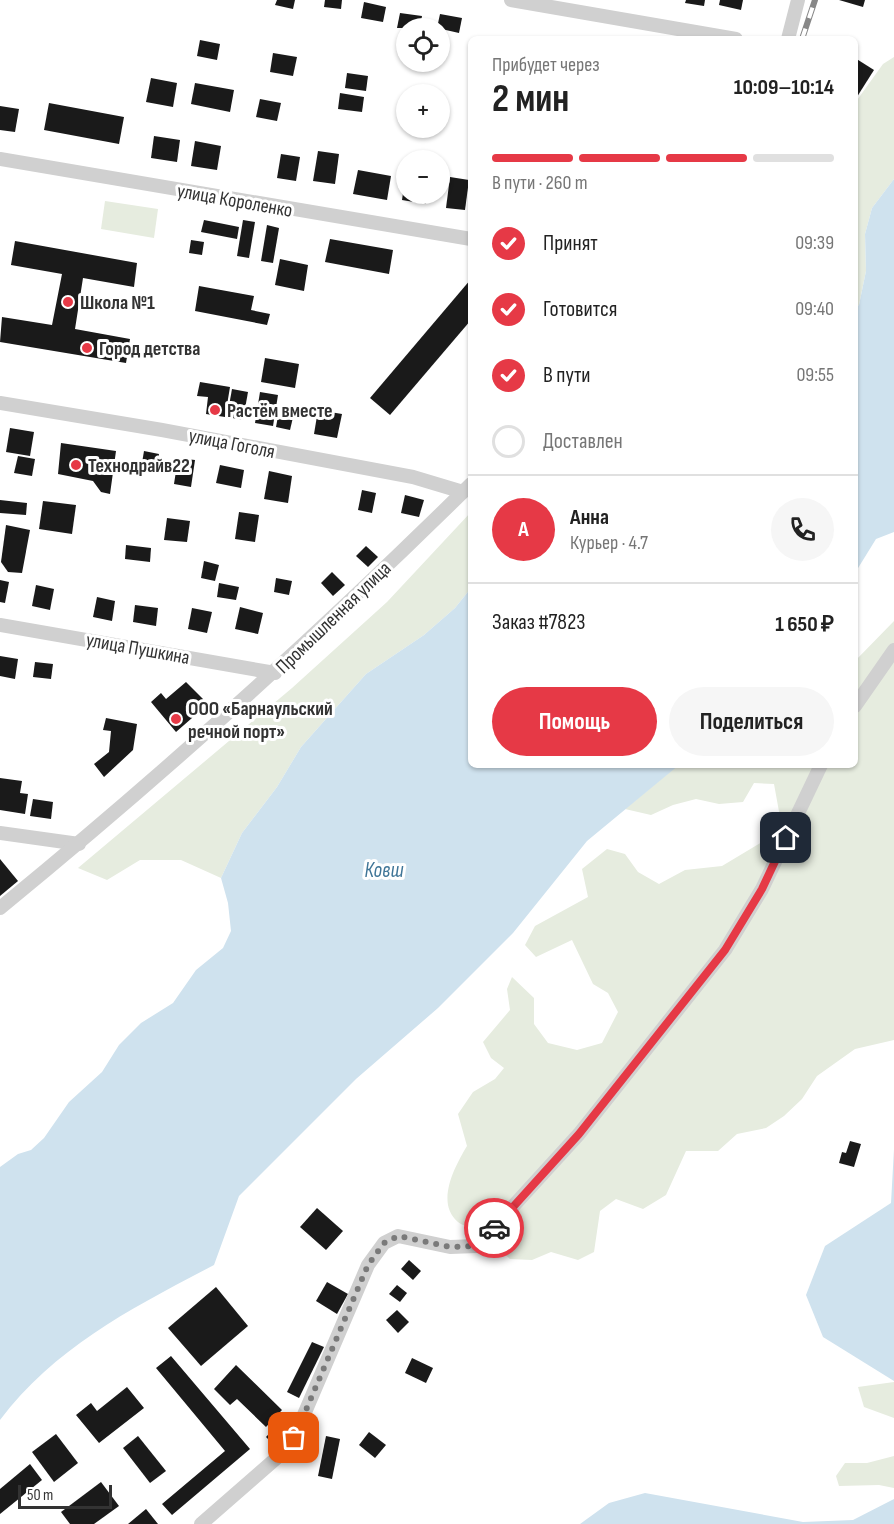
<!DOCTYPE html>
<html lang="ru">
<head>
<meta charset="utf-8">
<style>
	body { margin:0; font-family:"Sofia Sans Condensed",sans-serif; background:#f6f6f6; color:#222; height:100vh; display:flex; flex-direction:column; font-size:22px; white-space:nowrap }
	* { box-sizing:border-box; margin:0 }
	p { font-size:20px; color:#767676 }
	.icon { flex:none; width:33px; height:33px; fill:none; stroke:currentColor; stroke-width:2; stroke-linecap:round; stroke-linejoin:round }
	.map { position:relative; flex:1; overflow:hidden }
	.drawer { position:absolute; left:468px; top:36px; width:390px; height:732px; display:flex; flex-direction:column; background:#fff; border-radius:9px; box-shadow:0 2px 4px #0004 }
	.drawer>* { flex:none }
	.tools { position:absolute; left:396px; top:18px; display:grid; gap:12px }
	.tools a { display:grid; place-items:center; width:54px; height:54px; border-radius:50%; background:#fff; box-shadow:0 2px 4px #0004; font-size:30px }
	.scale { position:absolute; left:18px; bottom:15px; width:94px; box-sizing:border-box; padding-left:6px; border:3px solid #333; border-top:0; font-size:16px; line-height:21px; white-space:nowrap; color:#333; -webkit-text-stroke:4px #fff; paint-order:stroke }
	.pin { position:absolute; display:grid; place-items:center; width:51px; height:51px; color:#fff; margin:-26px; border-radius:12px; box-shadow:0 3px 9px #0006 }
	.courier { position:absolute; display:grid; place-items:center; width:60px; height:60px; margin:-30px; border:4px solid #e63946; border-radius:50%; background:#fff; color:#222; box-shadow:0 2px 8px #0007 }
	.overview em { font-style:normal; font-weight:700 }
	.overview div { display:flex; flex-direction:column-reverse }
	.overview { display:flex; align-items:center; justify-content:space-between; height:102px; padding:0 24px }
	h1 { font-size:39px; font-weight:700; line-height:45px }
	.bar { display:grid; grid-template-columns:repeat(4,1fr); gap:9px 6px; align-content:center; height:72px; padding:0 24px }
	.bar i { height:8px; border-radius:4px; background:#e0e0e0 }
	.bar .on { background:#e63946 }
	.bar p { grid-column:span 4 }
	.line { display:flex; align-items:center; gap:15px; padding:0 24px; border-top:2px solid #e0e0e0 }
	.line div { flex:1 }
	.round { display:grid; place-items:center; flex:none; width:63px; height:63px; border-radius:32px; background:#f6f6f6 }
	ol { padding:0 24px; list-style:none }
	li { display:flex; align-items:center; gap:18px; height:66px }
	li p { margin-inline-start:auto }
	li .icon { padding:6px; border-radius:50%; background:#e63946; color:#fff; stroke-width:4 }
	li:last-child { color:#767676 }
	li i { width:33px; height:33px; border:3px solid #e0e0e0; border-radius:50% }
	.cta { display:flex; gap:12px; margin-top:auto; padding:12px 24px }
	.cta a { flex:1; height:69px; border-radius:36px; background:#e63946; color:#fff; font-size:24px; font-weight:700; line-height:69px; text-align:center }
	.cta a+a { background:#f6f6f6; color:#222 }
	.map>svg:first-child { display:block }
</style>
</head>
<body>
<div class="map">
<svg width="894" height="1524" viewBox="0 0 894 1524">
	<rect width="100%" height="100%" fill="#fff"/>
	<g fill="#e6ecdf">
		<polygon points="894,57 894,179 872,208 865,234 866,271 859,305 855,308 855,103 883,64"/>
		<polygon points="105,201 158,209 154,238 101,229"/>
		<polygon points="471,512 471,588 455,608 424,635 366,674 301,747 277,787 242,833 221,878 181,860 140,860 107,880 78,868 292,688 387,602"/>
		<path d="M894 621V1040L855 1049 817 1076 802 1099 784 1116 766 1128 737 1134 718 1151H686L666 1195 643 1209 616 1199 600 1211 594 1252 578 1260 551 1252 532 1260 510 1259C500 1250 490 1238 479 1230 473 1226 463 1227 458 1222 435 1203 455 1166 467 1146L458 1114 473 1092 495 1079 504 1068 491 1058 483 1042 510 1010 507 989 512 977 534 998V1024L548 1043 577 1050 602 1043 618 1012 608 993 593 984 572 940 536 957 525 945 535 926 588 897 582 869 607 849 625 854 638 872 659 884 685 870 722 866 762 842 780 817 774 784 754 783 743 802 719 804 696 799 673 805 651 815 625 809 678 765H855V661Z"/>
		<polygon points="894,1382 894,1418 864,1407 858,1387"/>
		<polygon points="894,1456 894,1488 879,1485 839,1486 836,1476 845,1463 867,1463"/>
	</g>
	<g fill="#cfe2ee">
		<polygon points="894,179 894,532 876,539 855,573 855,308 859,305 866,271 865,234 872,208"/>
		<path d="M471 588V765H679L587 841 513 933 438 1008 356 1079 239 1196 214 1265C134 1307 56 1346 0 1420V1167L18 1154 31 1150 44 1138 69 1102 102 1072 119 1045 141 1023 173 1003 196 970 223 948 231 931 228 903 221 878 242 833 277 787 301 747 366 674 424 635 455 608Z"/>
		<polygon points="894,1149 894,1381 823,1337 806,1295 825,1246 891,1203"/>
		<polygon points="645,1493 803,1522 853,1520 894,1499 894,1524 580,1524 609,1503"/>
	</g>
	<g fill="#1a1a1a">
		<polygon points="277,0 295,0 293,9 275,5"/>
		<polygon points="325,0 342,0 341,9 324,7"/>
		<polygon points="686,0 705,0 704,6 685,3"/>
		<polygon points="720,0 743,0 741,10 719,5"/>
		<polygon points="839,0 865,0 863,7"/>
		<polygon points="364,2 386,7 383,22 361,18"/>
		<polygon points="400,13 422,16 420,28 397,28"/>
		<polygon points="440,14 462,18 459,33 437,28"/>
		<polygon points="200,40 220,44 217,60 197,56"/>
		<polygon points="273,53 297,57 293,76 270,72"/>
		<polygon points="855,58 874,70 855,100"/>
		<polygon points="347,73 368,76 366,91 345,88"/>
		<polygon points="151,78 177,83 173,107 146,102"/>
		<polygon points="195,83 234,90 230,112 191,104"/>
		<polygon points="340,93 364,97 362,112 338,109"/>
		<polygon points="260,99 281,103 277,121 256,117"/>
		<polygon points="440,101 446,102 443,116 440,115"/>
		<polygon points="49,103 124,117 119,144 44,130"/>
		<polygon points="0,106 19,109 15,132 0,130"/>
		<polygon points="154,136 180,140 177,162 151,158"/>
		<polygon points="195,141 221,146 217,170 191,166"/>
		<polygon points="318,151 339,154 335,184 313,181"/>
		<polygon points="281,154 300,157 296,181 277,178"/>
		<polygon points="358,170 391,176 387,200 353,194"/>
		<polygon points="450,177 469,180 465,210 446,208"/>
		<polygon points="405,179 406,194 427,194 426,204 402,200"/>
		<polygon points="204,220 239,227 237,239 201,232"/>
		<polygon points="243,220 255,222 249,258 237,256"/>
		<polygon points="267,225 279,228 273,263 261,261"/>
		<polygon points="330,239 393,250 389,274 325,262"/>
		<polygon points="191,240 204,242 202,255 189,253"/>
		<polygon points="15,241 137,263 134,287 83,278 75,329 130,339 126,363 0,342 2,317 52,325 62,274 11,265"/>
		<polygon points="280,259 308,265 304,291 275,285"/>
		<polygon points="471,279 471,320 390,415 370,398"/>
		<polygon points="199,286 254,296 251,310 270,314 267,325 195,311"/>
		<polygon points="265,358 299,364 295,388 261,382"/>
		<polygon points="200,382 230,387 225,417 206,414 208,397 197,396"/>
		<polygon points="232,389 248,392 243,420 227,417"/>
		<polygon points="260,392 278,395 273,426 255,423"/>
		<polygon points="280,406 295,409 290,430 276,427"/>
		<polygon points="318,410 342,414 337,438 314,434"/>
		<polygon points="10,428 34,432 30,456 6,452"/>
		<polygon points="61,443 116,451 110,494 101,492 93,481 58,474"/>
		<polygon points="144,451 159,454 156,472 141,469"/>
		<polygon points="18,456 35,459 32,476 14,473"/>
		<polygon points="178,458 195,460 191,487 174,484"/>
		<polygon points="220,465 244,470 241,488 216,483"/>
		<polygon points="269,471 292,476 288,503 264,499"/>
		<polygon points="362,490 376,493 372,513 358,510"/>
		<polygon points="405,495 424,500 419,517 401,513"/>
		<polygon points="0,500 27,503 26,515 0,513"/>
		<polygon points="43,501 76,505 72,534 39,529"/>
		<polygon points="239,512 259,515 255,542 235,539"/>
		<polygon points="167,518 190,521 187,542 164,540"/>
		<polygon points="6,525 30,530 22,573 8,572 1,562"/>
		<polygon points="126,545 151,548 150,562 125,559"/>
		<polygon points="366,546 378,557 368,567 356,556"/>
		<polygon points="204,561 219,565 215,581 201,578"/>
		<polygon points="332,572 345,585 333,596 321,583"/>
		<polygon points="276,578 292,581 289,595 274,592"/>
		<polygon points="0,580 9,582 5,603 0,602"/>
		<polygon points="219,583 239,587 236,600 217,597"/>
		<polygon points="36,585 54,589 50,610 32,606"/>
		<polygon points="97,597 115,601 112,621 93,617"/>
		<polygon points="135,605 158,608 156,626 133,622"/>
		<polygon points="240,607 263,613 258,634 235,629"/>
		<polygon points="192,608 212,612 207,633 188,629"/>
		<polygon points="0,656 18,659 15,679 0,676"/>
		<polygon points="35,662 53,664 51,679 33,677"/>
		<polygon points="186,682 208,704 176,732 151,702 161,693 166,699"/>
		<polygon points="106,718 137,724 133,750 104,777 94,764 109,752 111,731 103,730"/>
		<polygon points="0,778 22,781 20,793 28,794 25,814 0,810"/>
		<polygon points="33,799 53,802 51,819 30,816"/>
		<polygon points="0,859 18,881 0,896"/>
		<polygon points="850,1141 861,1144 854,1167 839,1163 842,1152 846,1153"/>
		<polygon points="317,1208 343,1231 326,1250 300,1227"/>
		<polygon points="409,1260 421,1271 413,1280 401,1269"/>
		<polygon points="327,1282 348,1294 337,1314 316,1301"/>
		<polygon points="397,1285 407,1293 400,1302 389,1294"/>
		<polygon points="216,1287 248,1326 201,1366 168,1328"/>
		<polygon points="397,1310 409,1322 398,1333 386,1320"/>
		<polygon points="312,1342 324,1347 299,1398 287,1392"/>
		<polygon points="171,1356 250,1449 172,1515 162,1504 225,1451 156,1368"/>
		<polygon points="412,1358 433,1368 426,1383 405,1373"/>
		<polygon points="236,1365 282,1410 266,1427 237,1399 230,1405 214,1389"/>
		<polygon points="127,1387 144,1408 99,1443 76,1415 91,1403 97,1411"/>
		<polygon points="280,1422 289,1430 275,1446 266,1437"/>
		<polygon points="369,1432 386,1445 375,1458 359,1445"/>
		<polygon points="56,1434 78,1463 54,1482 32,1452"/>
		<polygon points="138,1436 166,1471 150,1483 123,1448"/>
		<polygon points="326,1436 340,1439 332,1479 318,1476"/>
		<polygon points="30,1464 42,1480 0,1514 0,1489"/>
		<polygon points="101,1482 119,1506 94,1524 70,1524 61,1512"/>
		<polygon points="146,1509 158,1524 128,1524"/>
	</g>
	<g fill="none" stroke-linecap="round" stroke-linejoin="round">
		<g stroke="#d0d0d0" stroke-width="14">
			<polyline points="511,0 736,39"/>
			<polyline points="788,39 798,0"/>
			<polyline points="0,159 471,239"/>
			<polyline points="0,403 162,430 413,477 463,492"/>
			<polyline points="0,625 275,673"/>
			<polyline points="855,706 894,650"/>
			<polyline points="0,833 79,844"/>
			<path d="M0 908C164 774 320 633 471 484"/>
			<polyline points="201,1524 280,1455 294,1438 368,1265 384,1243 398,1236 450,1247 477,1246 579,1134 725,950 762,889 821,765"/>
		</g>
		<g stroke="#888" stroke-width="6">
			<polyline id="rail" points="802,39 815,0"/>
		</g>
		<use href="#rail" stroke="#fff" stroke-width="4" stroke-dasharray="11" stroke-linecap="butt"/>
	</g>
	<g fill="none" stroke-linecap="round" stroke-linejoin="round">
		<polyline stroke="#7a7a7a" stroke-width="6" stroke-dasharray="0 10.8" points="294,1438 368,1265 384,1243 398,1236 450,1247 477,1246 494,1228"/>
		<polyline stroke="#e63946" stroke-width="8" points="494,1228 579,1134 725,950 762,889 786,838"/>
	</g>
	<g fill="#e63946" stroke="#fff" stroke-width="2">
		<circle cx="68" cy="302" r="6"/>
		<circle cx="87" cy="348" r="6"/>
		<circle cx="215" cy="410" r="6"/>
		<circle cx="76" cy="465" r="6"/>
		<circle cx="176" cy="719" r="6"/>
	</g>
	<g text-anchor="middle" stroke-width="6" stroke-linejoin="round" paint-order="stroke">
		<g font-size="20" fill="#333" stroke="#fff">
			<text transform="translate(235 200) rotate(10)" y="7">улица Короленко</text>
			<text transform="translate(232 443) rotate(11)" y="7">улица Гоголя</text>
			<text transform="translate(333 617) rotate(-44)" y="7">Промышленная улица</text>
			<text transform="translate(138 648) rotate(10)" y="7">улица Пушкина</text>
		</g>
		<g font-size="20" font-weight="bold" fill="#333" stroke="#fff" text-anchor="start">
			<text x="80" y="309">Школа №1</text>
			<text x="99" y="355">Город детства</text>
			<text x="227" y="417">Растём вместе</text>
			<text x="88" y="472">Технодрайв22</text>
			<text x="188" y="715">ООО «Барнаульский<tspan x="188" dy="23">речной порт»</tspan></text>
		</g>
		<g font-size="21" font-style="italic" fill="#3f7597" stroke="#fff">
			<text x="384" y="877">Ковш</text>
		</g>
	</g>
</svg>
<div class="tools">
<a><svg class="icon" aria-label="locate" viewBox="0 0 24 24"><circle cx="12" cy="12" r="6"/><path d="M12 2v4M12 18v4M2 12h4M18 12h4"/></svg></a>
<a>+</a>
<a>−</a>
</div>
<div class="scale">50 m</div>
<div class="pin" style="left:294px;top:1438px;background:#ea580c"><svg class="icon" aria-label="bag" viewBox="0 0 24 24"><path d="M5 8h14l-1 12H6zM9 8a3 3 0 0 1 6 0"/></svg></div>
<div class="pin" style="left:786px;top:838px;background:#1f2937"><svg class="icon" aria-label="home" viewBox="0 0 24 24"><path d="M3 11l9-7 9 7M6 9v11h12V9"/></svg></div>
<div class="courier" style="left:494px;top:1228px"><svg class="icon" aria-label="car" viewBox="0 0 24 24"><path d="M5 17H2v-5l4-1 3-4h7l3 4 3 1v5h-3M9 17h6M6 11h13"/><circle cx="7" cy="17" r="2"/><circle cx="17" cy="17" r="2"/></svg></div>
<section class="drawer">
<div class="overview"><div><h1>2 мин</h1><p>Прибудет через</p></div><em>10:09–10:14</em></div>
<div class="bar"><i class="on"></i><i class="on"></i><i class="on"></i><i></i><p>В пути · 260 m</p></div>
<ol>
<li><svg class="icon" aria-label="check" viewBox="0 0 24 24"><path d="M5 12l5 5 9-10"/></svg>Принят<p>09:39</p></li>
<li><svg class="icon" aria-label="check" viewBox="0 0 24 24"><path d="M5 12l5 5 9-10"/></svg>Готовится<p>09:40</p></li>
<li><svg class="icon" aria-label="check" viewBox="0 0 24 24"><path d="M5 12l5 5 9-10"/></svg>В пути<p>09:55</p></li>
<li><i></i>Доставлен</li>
</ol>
<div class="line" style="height:108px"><b class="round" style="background:#e63946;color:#fff">А</b><div><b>Анна</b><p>Курьер · 4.7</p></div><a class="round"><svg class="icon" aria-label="phone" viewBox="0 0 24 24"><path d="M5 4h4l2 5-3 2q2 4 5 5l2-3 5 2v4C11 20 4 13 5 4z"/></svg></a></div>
<div class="line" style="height:78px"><div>Заказ #7823</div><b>1 650 ₽</b></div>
<div class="cta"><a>Помощь</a><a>Поделиться</a></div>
</section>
</div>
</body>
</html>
